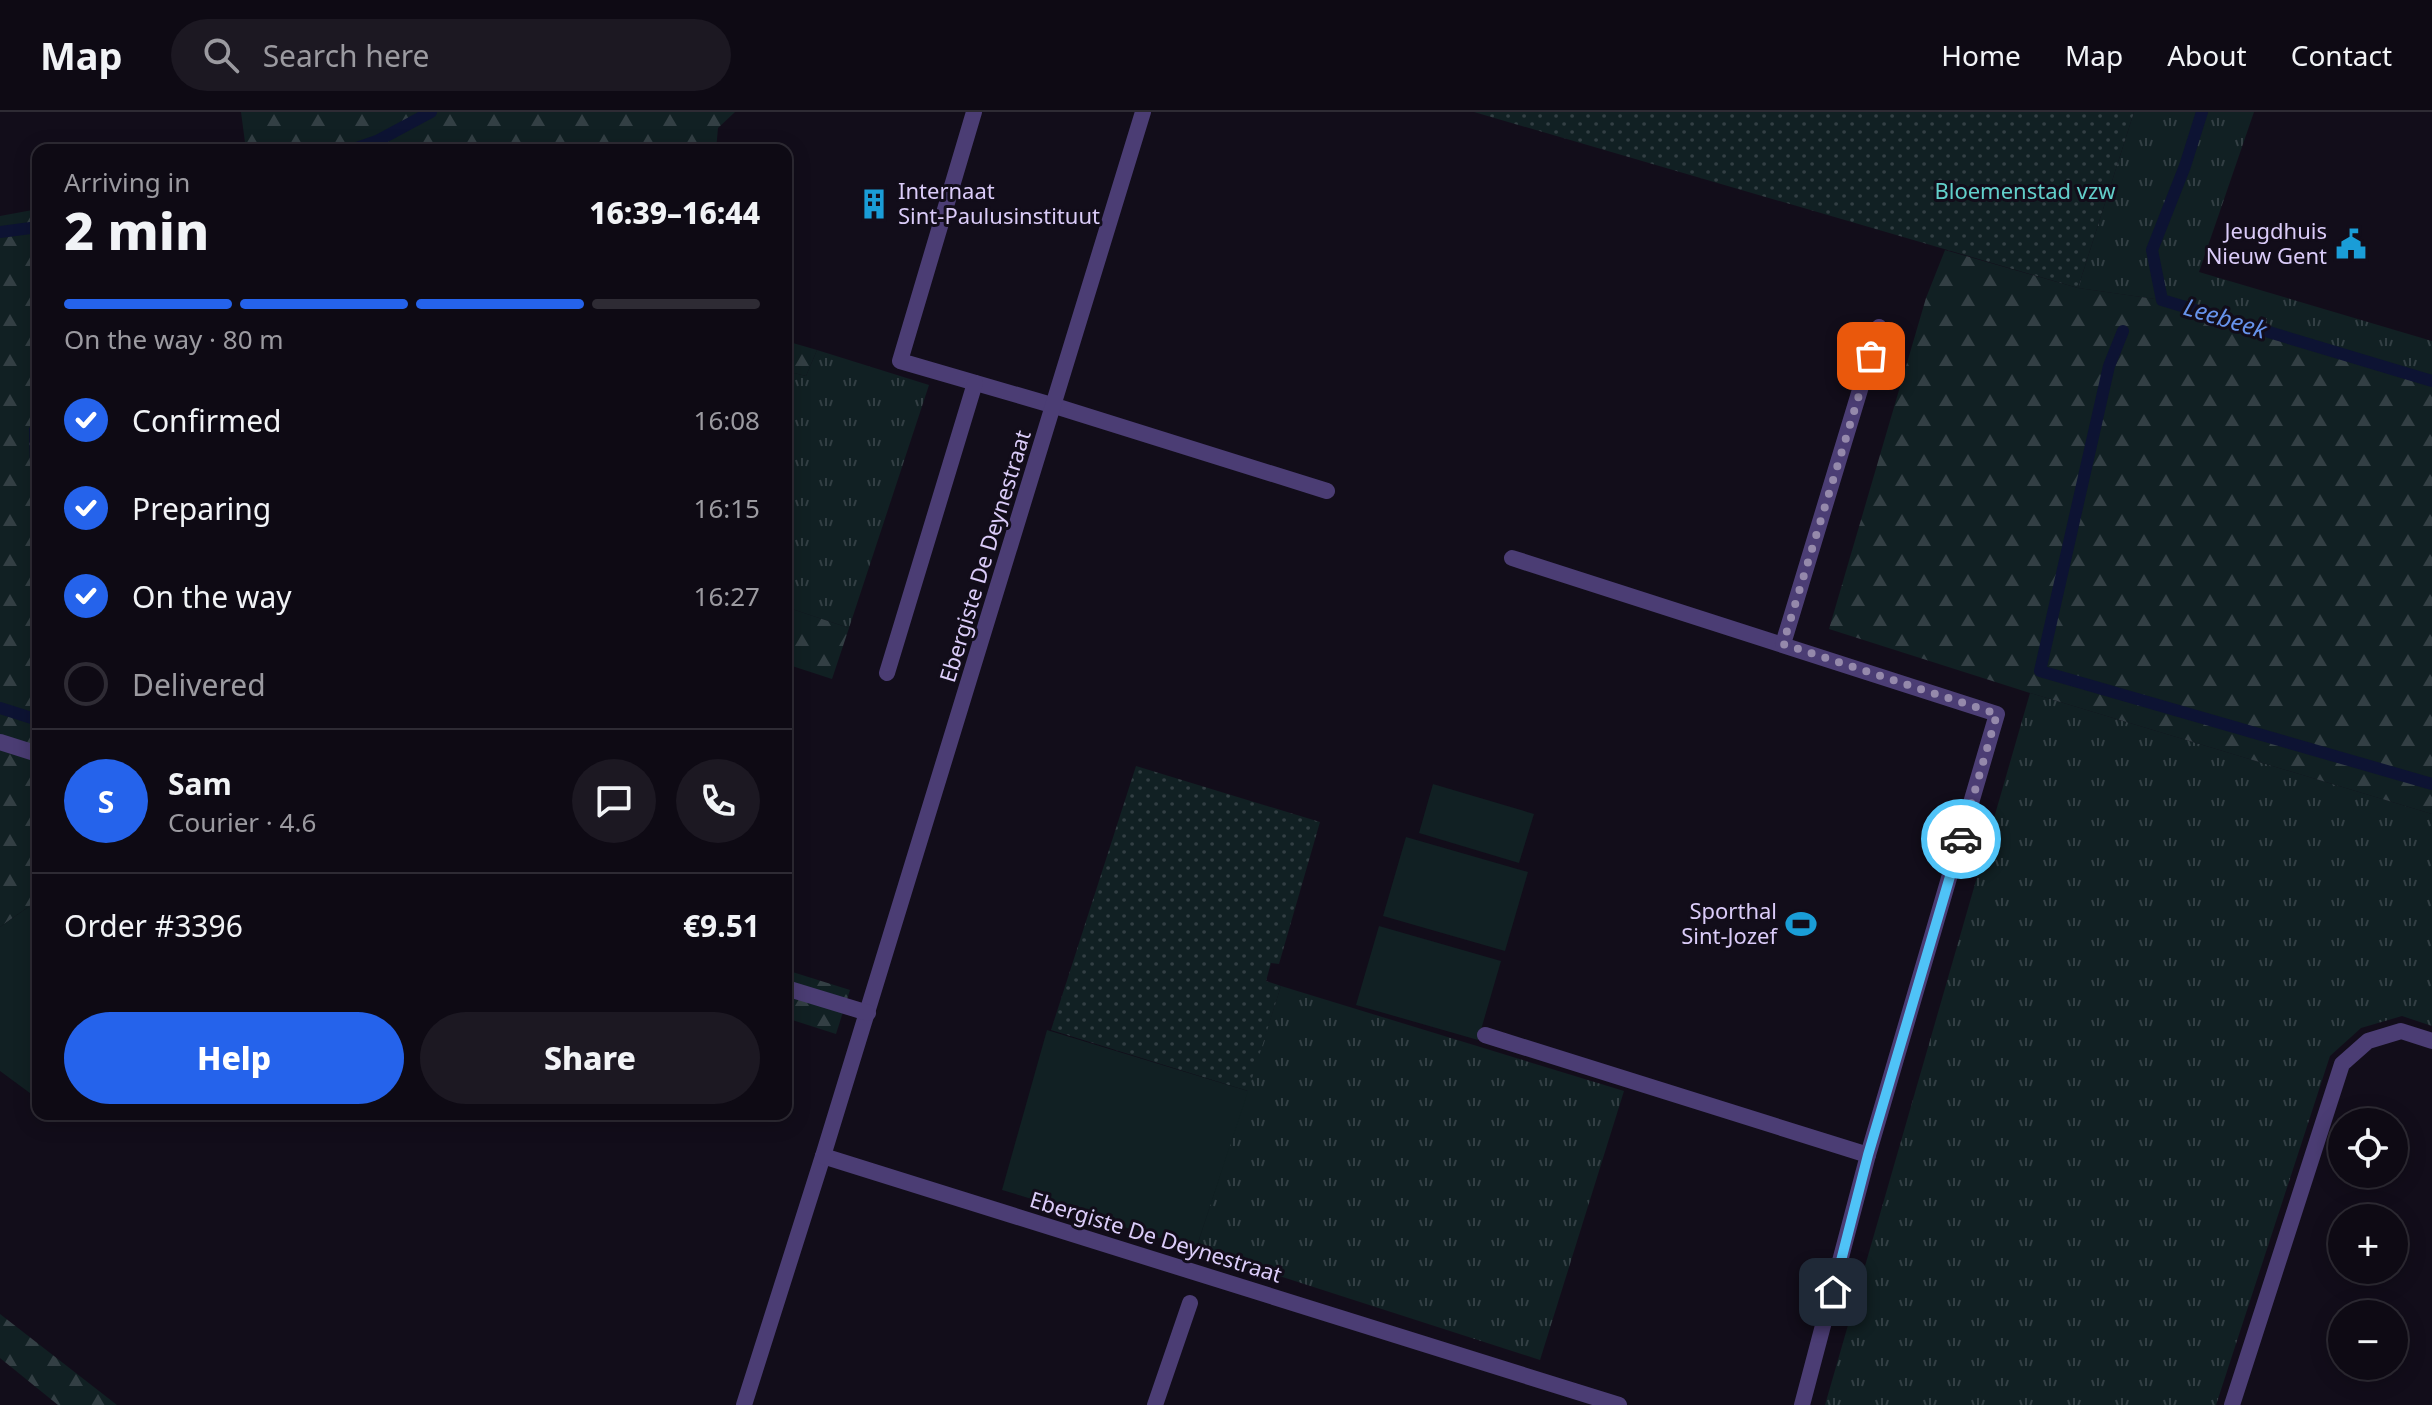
<!DOCTYPE html>
<html lang="en">
<head>
<meta charset="utf-8">
<style>
	body { margin:0; font-family:"Noto Sans",sans-serif; background:#1c1822; color:#f1f3f6; height:100vh; display:flex; flex-direction:column; font-size:30px; white-space:nowrap }
	* { box-sizing:border-box; margin:0 }
	p { font-size:26px; color:#9b9aa0 }
	.icon { flex:none; width:44px; height:44px; fill:none; stroke:currentColor; stroke-width:2; stroke-linecap:round; stroke-linejoin:round }
	.map { position:relative; flex:1; overflow:hidden }
	.panel { position:absolute; left:32px; top:32px; width:760px; height:976px; display:flex; flex-direction:column; background:#0e0a14; border-radius:16px; box-shadow:0 4px 20px #0003,0 0 0 2px #2e2b34 }
	.panel>* { flex:none }
	.controls { position:absolute; left:2328px; top:996px; display:grid; gap:16px }
	.controls a { display:grid; place-items:center; width:80px; height:80px; border-radius:50%; background:#0e0a14; box-shadow:0 4px 20px #0003,0 0 0 2px #2e2b34; font-size:40px }
	.pin { position:absolute; display:grid; place-items:center; width:68px; height:68px; color:#fff; margin:-34px; border-radius:16px; box-shadow:0 4px 12px #0006 }
	.courier { position:absolute; display:grid; place-items:center; width:80px; height:80px; margin:-40px; border:6px solid #4fc3f7; border-radius:50%; background:#fff; color:#222; box-shadow:0 2px 10px #0007 }
	.head em { font-style:normal; font-weight:800 }
	.head div { display:flex; flex-direction:column-reverse }
	.head { display:flex; align-items:center; justify-content:space-between; height:136px; padding:0 32px }
	h1 { font-size:52px; font-weight:800; line-height:60px }
	.bar { display:grid; grid-template-columns:repeat(4,1fr); gap:12px 8px; align-content:center; height:96px; padding:0 32px }
	.bar i { height:10px; border-radius:6px; background:#2e2b34 }
	.bar .selected { background:#2563eb }
	.bar p { grid-column:span 4 }
	.line { display:flex; align-items:center; gap:20px; padding:0 32px; border-top:2px solid #2e2b34 }
	.line div { flex:1 }
	.round { display:grid; place-items:center; flex:none; width:84px; height:84px; border-radius:42px; background:#1c1822 }
	ol { padding:0 32px; list-style:none }
	li { display:flex; align-items:center; gap:24px; height:88px }
	li p { margin-inline-start:auto }
	li .icon { padding:8px; border-radius:50%; background:#2563eb; color:#fff; stroke-width:4 }
	li:last-child { color:#9b9aa0 }
	li i { width:44px; height:44px; border:4px solid #2e2b34; border-radius:50% }
	.button { display:flex; gap:16px; margin-top:auto; padding:16px 32px }
	.button a { flex:1; height:92px; border-radius:48px; background:#2563eb; color:#fff; font-size:32px; font-weight:800; line-height:92px; text-align:center }
	.button a+a { background:#1c1822; color:#f1f3f6 }
	header { display:flex; align-items:center; gap:48px; box-sizing:border-box; height:112px; padding:0 40px; background:#0e0a14; border-bottom:2px solid #2e2b34 }
	header strong { font-size:38px }
	nav { display:flex; gap:44px; margin-inline-start:auto; font-size:28px }
	.search { width:560px; height:72px; background:#1c1822; display:flex; align-items:center; gap:20px; box-sizing:border-box; padding:0 28px; border-radius:44px; color:#9b9aa0; font-size:30px }
	.map>svg:first-child { display:block }
</style>
</head>
<body>
<header>
<strong>Map</strong>
<div class="search"><svg class="icon" aria-label="search" viewBox="0 0 24 24"><circle cx="10" cy="10" r="6"/><path d="M15 15l6 6"/></svg>Search here</div>
<nav><a>Home</a><a>Map</a><a>About</a><a>Contact</a></nav>
</header>
<div class="map">
<svg width="2432" height="1293" viewBox="0 0 2432 1293">
	<defs>
		<pattern id="grass-tufts" width="24" height="20" patternUnits="userSpaceOnUse" patternTransform="scale(2)"><rect width="24" height="20" fill="#112023"/><path d="M3 7l-1-3M5 7V3M7 7l1-3M15 17l-1-3M17 17v-4M19 17l1-3" fill="none" stroke="#333f44"/></pattern>
		<pattern id="forest-firs" width="22" height="20" patternUnits="userSpaceOnUse" patternTransform="scale(2)"><rect width="22" height="20" fill="#112023"/><path d="M5 1l3.5 6h-7zM16 11l3.5 6h-7z" fill="#333f44"/></pattern>
		<pattern id="park-dots" width="8" height="8" patternUnits="userSpaceOnUse" patternTransform="scale(2)"><rect width="8" height="8" fill="#112023"/><path d="M2 2h.1M6 6h.1" fill="none" stroke="#333f44" stroke-width="1.8" stroke-linecap="round"/></pattern>
		<pattern id="water-waves" width="16" height="10" patternUnits="userSpaceOnUse" patternTransform="scale(2)"><rect width="16" height="10" fill="#0d1333"/><path d="M0 5q4-4 8 0t8 0" fill="none" stroke="#303451"/></pattern>
	</defs>
	<rect width="100%" height="100%" fill="#120d1a"/>
	<g fill="url(#grass-tufts)">
		<polygon points="2134,0 2254,0 2199,160 2432,229 2432,269 2162,188 2078,176"/>
		<polygon points="817,238 929,273 849,516 786,495 786,259 806,264"/>
		<polygon points="2030,581 2432,702 2432,914 2402,904 2361,916 2330,944 2216,1293 1825,1293"/>
		<polygon points="1281,874 1624,979 1540,1248 1196,1137"/>
	</g>
	<g fill="url(#forest-firs)">
		<polygon points="241,0 735,0 718,16 716,38 246,38"/>
		<polygon points="38,97 38,312 29,316 31,385 38,392 38,788 0,815 0,104"/>
		<polygon points="1945,138 2078,176 2162,188 2432,269 2432,702 2030,581 1829,517 1926,186"/>
		<polygon points="786,229 817,238 806,264 786,259"/>
		<polygon points="786,495 849,516 832,567 786,552"/>
		<polygon points="786,858 850,878 836,922 786,906"/>
		<polygon points="0,1202 117,1293 58,1293 0,1246"/>
	</g>
	<g fill="url(#park-dots)">
		<polygon points="1474,0 2134,0 2078,176"/>
		<polygon points="1136,654 1320,710 1279,852 1271,851 1266,869 1281,874 1248,979 1051,918"/>
	</g>
	<g fill="#112023">
		<polygon points="1433,672 1534,702 1519,751 1419,721"/>
		<polygon points="1406,725 1528,760 1505,839 1383,804"/>
		<polygon points="38,788 38,987 0,959 0,815"/>
		<polygon points="1379,814 1501,849 1478,928 1356,893"/>
		<polygon points="1047,918 1248,979 1196,1137 1002,1078"/>
	</g>
	<polygon fill="url(#water-waves)" points="38,312 38,392 31,385 29,316"/>
	<g fill="none" stroke-linecap="round" stroke-linejoin="round">
		<g stroke="#0d1333" stroke-width="12">
			<polyline points="2202,0 2185,54 2152,138 2162,188 2432,269"/>
			<polyline points="351,38 377,29 431,0"/>
			<polyline points="0,120 38,115"/>
			<polyline points="2123,219 2109,254 2040,559 2432,672"/>
			<polyline points="0,596 38,608"/>
		</g>
		<g stroke="#4b3d74" stroke-width="16">
			<polyline points="974,0 900,249 1055,294 1327,379"/>
			<polyline points="1512,446 1997,602 1868,1043 1802,1293"/>
			<polyline points="1783,532 1879,215"/>
			<polyline points="887,561 975,271"/>
			<polyline points="1485,923 1868,1043"/>
			<polyline points="744,1293 823,1044"/>
			<polyline points="1155,1293 1190,1191"/>
			<polyline points="2232,1293 2342,952 2368,929 2401,919 2432,929"/>
		</g>
		<g stroke="#4b3d74" stroke-width="16">
			<polyline points="1143,0 823,1044 1619,1293"/>
			<polyline points="0,630 38,642"/>
			<polyline points="786,876 868,901"/>
		</g>
	</g>
	<g fill="none" stroke-linecap="round" stroke-linejoin="round">
		<polyline stroke="#9589ab" stroke-width="8" stroke-dasharray="0 14.4" points="1871,244 1783,532 1997,602 1961,727"/>
		<polyline stroke="#4fc3f7" stroke-width="10" points="1833,1180 1868,1043 1961,727"/>
	</g>
	<defs>
		<g id="building-bare" transform="scale(2.4)"><path d="M-4-6H4V6H1V3H-1V6H-4ZM-2.5-4.3h1.7v1.8h-1.7ZM.8-4.3h1.7v1.8H.8ZM-2.5-1h1.7V.8h-1.7ZM.8-1h1.7V.8H.8Z" fill="#1a9dd7" stroke="#120d1a" stroke-width="2.5" paint-order="stroke"/></g>
		<g id="civic-bare" transform="scale(2.4)"><path d="M-.6-6.5H3V-4.5H.6V-3L4-1V1h2V6H-6V1h2V-1L-.6-3ZM-1.2 2.5V6h2.4V2.5Z" fill="#1a9dd7" stroke="#120d1a" stroke-width="2.5" paint-order="stroke"/></g>
		<g id="stadium-bare" transform="scale(2.4)"><path d="M0-5a6.5 5 0 1 0 0 10a6.5 5 0 1 0 0-10ZM-3.5-1.8h7v3.6h-7Z" fill="#1a9dd7" stroke="#120d1a" stroke-width="2.5" paint-order="stroke"/></g>
	</defs>
	<g fill-rule="evenodd">
		<use href="#building-bare" x="874" y="92"/>
		<use href="#civic-bare" x="2351" y="132"/>
		<use href="#stadium-bare" x="1801" y="812"/>
	</g>
	<g text-anchor="middle" stroke-width="6" stroke-linejoin="round" paint-order="stroke">
		<g font-size="22" fill="#dbccf9" stroke="#120d1a" text-anchor="end">
			<text x="898" y="87" text-anchor="start">Internaat<tspan x="898" dy="25">Sint-Paulusinstituut</tspan></text>
			<text x="2327" y="127">Jeugdhuis<tspan x="2327" dy="25">Nieuw Gent</tspan></text>
			<text x="1777" y="807">Sporthal<tspan x="1777" dy="25">Sint-Jozef</tspan></text>
		</g>
		<g font-size="22" fill="#62cfca" stroke="#120d1a">
			<text x="2025" y="87">Bloemenstad vzw</text>
		</g>
		<g font-size="22" fill="#dbccf9" stroke="#120d1a">
			<text transform="translate(985 444) rotate(-73)" y="8">Ebergiste De Deynestraat</text>
			<text transform="translate(1156 1125) rotate(17)" y="8">Ebergiste De Deynestraat</text>
		</g>
		<g font-size="24" font-style="italic" fill="#6793ec" stroke="#120d1a">
			<text transform="translate(2225 207) rotate(17)" y="8">Leebeek</text>
		</g>
	</g>
</svg>
<div class="controls">
<a><svg class="icon" aria-label="locate" viewBox="0 0 24 24"><circle cx="12" cy="12" r="6"/><path d="M12 2v4M12 18v4M2 12h4M18 12h4"/></svg></a>
<a>+</a>
<a>−</a>
</div>
<div class="pin" style="left:1871px;top:244px;background:#ea580c"><svg class="icon" aria-label="bag" viewBox="0 0 24 24"><path d="M5 8h14l-1 12H6zM9 8a3 3 0 0 1 6 0"/></svg></div>
<div class="pin" style="left:1833px;top:1180px;background:#1f2937"><svg class="icon" aria-label="home" viewBox="0 0 24 24"><path d="M3 11l9-7 9 7M6 9v11h12V9"/></svg></div>
<div class="courier" style="left:1961px;top:727px"><svg class="icon" aria-label="car" viewBox="0 0 24 24"><path d="M5 17H2v-5l4-1 3-4h7l3 4 3 1v5h-3M9 17h6M6 11h13"/><circle cx="7" cy="17" r="2"/><circle cx="17" cy="17" r="2"/></svg></div>
<section class="panel">
<div class="head"><div><h1>2 min</h1><p>Arriving in</p></div><em>16:39–16:44</em></div>
<div class="bar"><i class="selected"></i><i class="selected"></i><i class="selected"></i><i></i><p>On the way · 80 m</p></div>
<ol>
<li><svg class="icon" aria-label="check" viewBox="0 0 24 24"><path d="M5 12l5 5 9-10"/></svg>Confirmed<p>16:08</p></li>
<li><svg class="icon" aria-label="check" viewBox="0 0 24 24"><path d="M5 12l5 5 9-10"/></svg>Preparing<p>16:15</p></li>
<li><svg class="icon" aria-label="check" viewBox="0 0 24 24"><path d="M5 12l5 5 9-10"/></svg>On the way<p>16:27</p></li>
<li><i></i>Delivered</li>
</ol>
<div class="line" style="height:144px"><b class="round" style="background:#2563eb;color:#fff">S</b><div><b>Sam</b><p>Courier · 4.6</p></div><a class="round"><svg class="icon" aria-label="chat" viewBox="0 0 24 24"><path d="M4 5h16v11H9l-5 4z"/></svg></a><a class="round"><svg class="icon" aria-label="phone" viewBox="0 0 24 24"><path d="M5 4h4l2 5-3 2q2 4 5 5l2-3 5 2v4C11 20 4 13 5 4z"/></svg></a></div>
<div class="line" style="height:104px"><div>Order #3396</div><b>€9.51</b></div>
<div class="button"><a>Help</a><a>Share</a></div>
</section>
</div>
</body>
</html>
